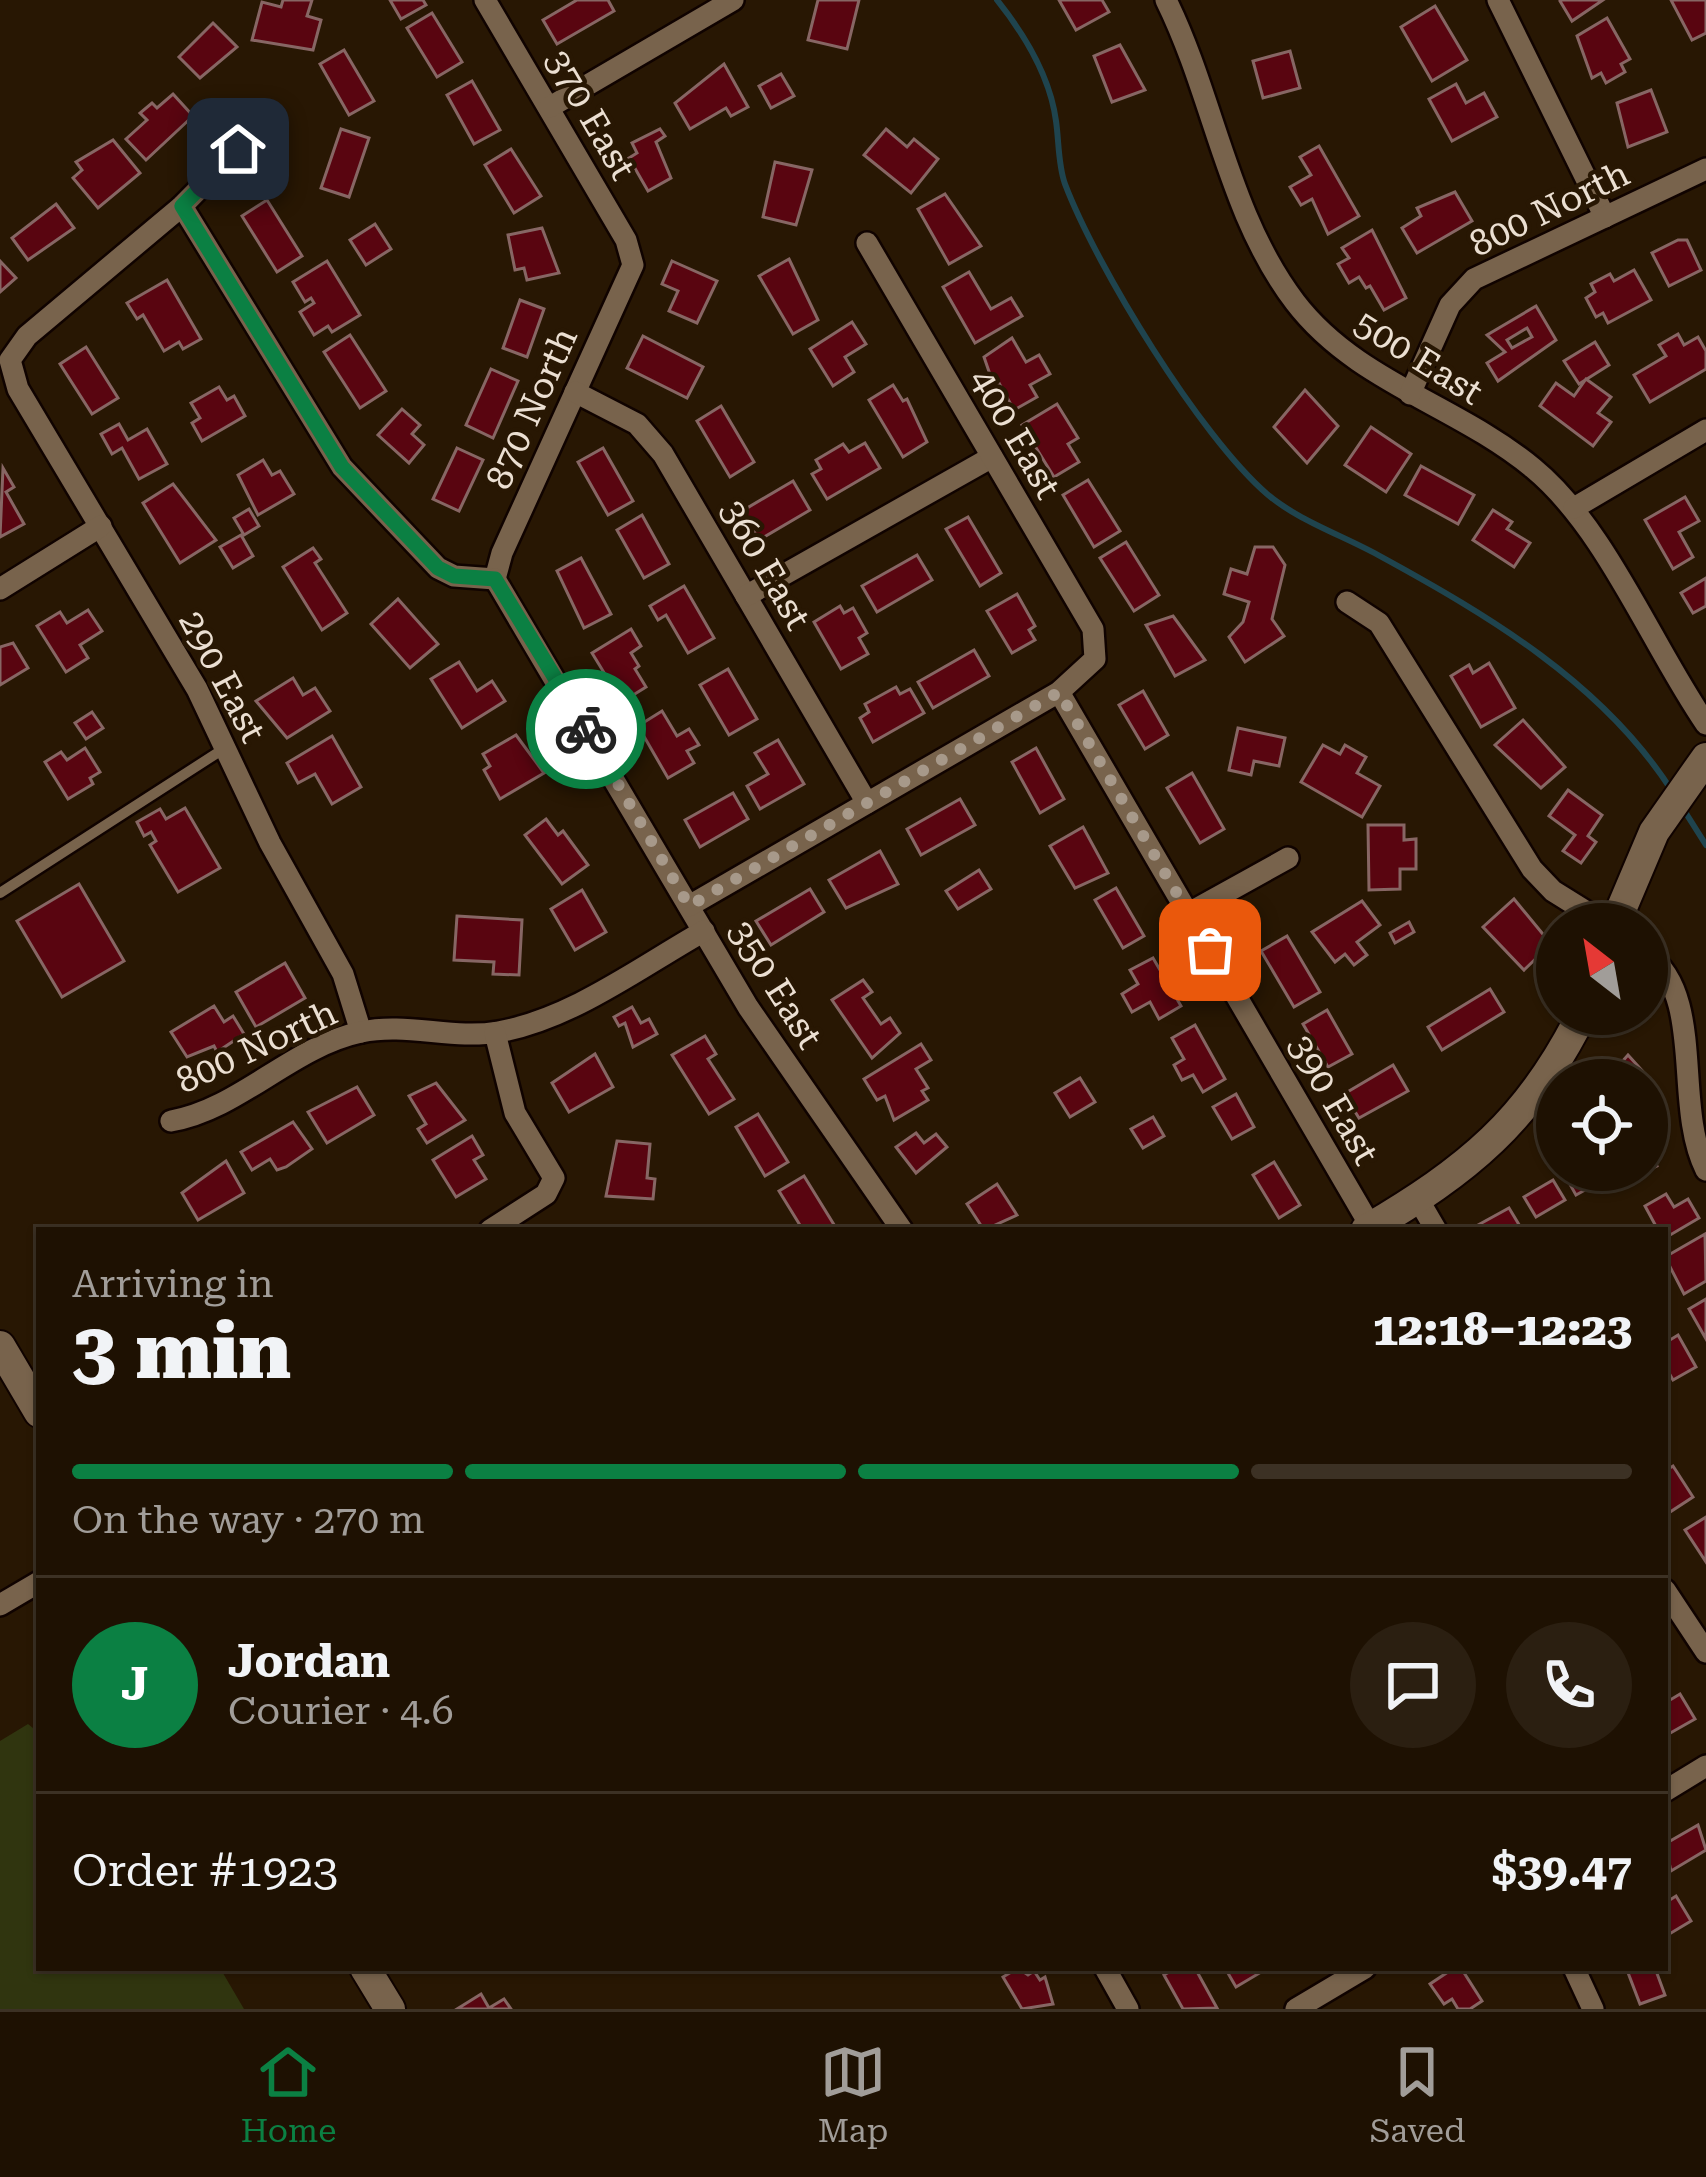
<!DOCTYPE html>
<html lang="en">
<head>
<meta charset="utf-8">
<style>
	body { margin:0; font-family:"Roboto Serif",serif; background:#2b1f11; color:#f1f3f6; height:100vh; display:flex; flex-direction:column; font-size:45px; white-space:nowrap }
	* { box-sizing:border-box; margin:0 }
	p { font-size:39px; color:#a19d99 }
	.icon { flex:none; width:66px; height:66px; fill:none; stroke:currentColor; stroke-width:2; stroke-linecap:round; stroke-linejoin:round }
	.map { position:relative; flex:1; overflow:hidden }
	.side { position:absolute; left:36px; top:1227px; width:1632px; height:744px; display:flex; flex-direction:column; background:#1e1102; border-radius:0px; box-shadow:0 3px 9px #0004,0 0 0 3px #3c3124 }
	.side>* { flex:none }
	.needle { width:78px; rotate:329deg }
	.controls { position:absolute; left:1536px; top:903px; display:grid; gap:24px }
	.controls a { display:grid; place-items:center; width:132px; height:132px; border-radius:50%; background:#1e1102; box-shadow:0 3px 9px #0004,0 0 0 3px #3c3124; font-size:60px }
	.pin { position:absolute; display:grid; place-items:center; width:102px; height:102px; color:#fff; margin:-51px; border-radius:24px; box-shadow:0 6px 18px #0006 }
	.courier { position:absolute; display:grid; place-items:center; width:120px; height:120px; margin:-60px; border:9px solid #0b8043; border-radius:50%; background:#fff; color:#222; box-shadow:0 3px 15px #0007 }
	.summary em { font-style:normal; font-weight:800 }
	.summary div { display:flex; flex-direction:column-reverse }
	.summary { display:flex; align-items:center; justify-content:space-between; height:204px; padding:0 36px }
	h1 { font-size:78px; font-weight:800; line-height:90px }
	.bar { display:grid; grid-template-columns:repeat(4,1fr); gap:18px 12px; align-content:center; height:144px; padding:0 36px }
	.bar i { height:15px; border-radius:9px; background:#3c3124 }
	.bar .selected { background:#0b8043 }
	.bar p { grid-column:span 4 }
	.line { display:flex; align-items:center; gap:30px; padding:0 36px; border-top:3px solid #3c3124 }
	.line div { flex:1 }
	.round { display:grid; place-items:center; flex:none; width:126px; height:126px; border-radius:63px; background:#2b1f11 }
	.menu { display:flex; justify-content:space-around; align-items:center; height:168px; border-top:3px solid #3c3124; background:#1e1102; font-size:33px; color:#a19d99 }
	.menu a { display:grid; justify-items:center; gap:6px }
	.menu .selected { color:#0b8043 }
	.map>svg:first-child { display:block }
</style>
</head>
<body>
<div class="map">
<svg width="1706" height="2009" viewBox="0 0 1706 2009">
	<rect width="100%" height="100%" fill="#281703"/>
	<polygon fill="#30350f" points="28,1724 39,1733 39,1968 220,1968 244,2009 0,2009 0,1741"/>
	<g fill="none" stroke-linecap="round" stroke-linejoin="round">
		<g stroke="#1f444e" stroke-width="6">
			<path d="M997 0C1025 35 1050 76 1056 121 1059 141 1058 165 1065 184 1097 268 1200 436 1267 494 1297 520 1344 536 1378 555 1488 615 1603 683 1672 791"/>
			<polyline points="1682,807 1706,845"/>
		</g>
	</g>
	<g fill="#590510" stroke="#876664" stroke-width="3" fill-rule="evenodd">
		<polygon points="283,0 312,0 307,16 321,20 313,50 252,40 262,2 281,7"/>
		<polygon points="390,0 423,0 426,5 401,19"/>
		<polygon points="577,0 608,0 614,11 557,44 543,20"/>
		<polygon points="818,0 859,0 847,49 808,40"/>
		<polygon points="1059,0 1102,0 1109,12 1076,30"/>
		<polygon points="1603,0 1572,21 1560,1 1561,0"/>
		<polygon points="1671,0 1706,0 1706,33 1692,40"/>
		<polygon points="1435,6 1467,60 1432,81 1401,27"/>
		<polygon points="432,13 462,62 437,77 407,28"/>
		<polygon points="1607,18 1630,59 1621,64 1625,72 1606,83 1601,73 1592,78 1577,36"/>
		<polygon points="213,23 237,47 200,78 179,57"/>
		<polygon points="1120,45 1145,90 1112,102 1094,56"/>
		<polygon points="344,50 374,101 349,115 320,64"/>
		<polygon points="1290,51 1300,88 1263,98 1253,61"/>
		<polygon points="724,64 748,107 731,116 726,108 690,129 675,103"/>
		<polygon points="781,74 794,96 771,108 759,86"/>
		<polygon points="472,81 500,130 474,144 447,95"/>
		<polygon points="1456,84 1466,103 1484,93 1497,117 1452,141 1429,99"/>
		<polygon points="1651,90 1667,132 1628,147 1617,103"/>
		<polygon points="173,94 193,116 146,160 126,139 147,120 140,113 152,103 157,108"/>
		<polygon points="341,129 369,138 349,197 321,188"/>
		<polygon points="660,129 665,136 656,142 671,178 648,191 629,158 637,153 632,143"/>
		<polygon points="886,129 907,147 914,139 938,159 911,193 864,155"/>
		<polygon points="113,140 140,173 98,208 73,178 82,170 76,162"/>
		<polygon points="1319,146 1359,216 1328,234 1312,199 1301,205 1290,187 1311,175 1300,157"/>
		<polygon points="511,149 541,196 514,213 485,165"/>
		<polygon points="775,162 812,170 796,225 763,217"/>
		<polygon points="1455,192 1472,221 1417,253 1402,228 1421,216 1417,208"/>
		<polygon points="945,194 981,246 949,264 918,209"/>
		<polygon points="267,200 302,256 277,272 242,216"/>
		<polygon points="56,204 74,228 28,260 12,238"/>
		<polygon points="375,224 391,249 366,265 350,240"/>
		<polygon points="542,228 559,273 527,280 524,268 515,270 508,235"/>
		<polygon points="1372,230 1406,298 1384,310 1370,286 1366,288 1359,277 1349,283 1338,264 1349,258 1342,248"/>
		<polygon points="1678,240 1687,240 1701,270 1669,286 1652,253"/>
		<polygon points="789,259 818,320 793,334 759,276"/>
		<polygon points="0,261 16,278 0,292"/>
		<polygon points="327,261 360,315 332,332 328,326 314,335 300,312 314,303 311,298 305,302 293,282"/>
		<polygon points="672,261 717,281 697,323 669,311 678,291 662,284"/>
		<polygon points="1634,270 1651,300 1608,323 1603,313 1596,317 1586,298 1595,292 1591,284 1610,274 1614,281"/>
		<polygon points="969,272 991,309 1011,298 1022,316 975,343 943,287"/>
		<polygon points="167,280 201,339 183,349 179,342 164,351 143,315 137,319 127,303"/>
		<polygon points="520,300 544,309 527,357 503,348"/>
		<path d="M1536 306 1556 340 1498 381 1487 363 1505 352 1487 335ZM1527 328 1532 337 1512 348 1507 340Z"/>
		<polygon points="852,322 866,344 845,357 854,372 833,386 810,349"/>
		<polygon points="1678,334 1684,345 1698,337 1706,351 1706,369 1650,402 1634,375 1666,356 1659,345"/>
		<polygon points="350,335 386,391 360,408 324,352"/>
		<polygon points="643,336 703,367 687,398 627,368"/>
		<polygon points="1012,338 1026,362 1039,355 1050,374 1030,385 1037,397 1014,410 999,383 994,386 984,357"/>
		<polygon points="1595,342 1609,365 1579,384 1564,361"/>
		<polygon points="86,347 118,398 92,414 60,364"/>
		<polygon points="491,369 518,381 493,438 466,425"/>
		<polygon points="1586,379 1611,397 1598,413 1611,422 1593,446 1540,406 1556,383 1574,396"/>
		<polygon points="893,385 903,401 907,399 927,442 903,457 869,400"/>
		<polygon points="219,387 227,400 234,396 245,416 202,441 192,423 200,418 191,403"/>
		<polygon points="1305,390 1338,426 1307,463 1274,427"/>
		<polygon points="1057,404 1078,438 1068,444 1079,462 1054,477 1022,425"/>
		<polygon points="721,406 754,462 730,477 697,421"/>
		<polygon points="402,409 420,425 412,434 424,445 409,463 378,435"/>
		<polygon points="119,424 128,440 147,429 167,464 139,479 122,448 112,454 101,434"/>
		<polygon points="1371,427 1411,454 1386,492 1345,465"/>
		<polygon points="865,443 880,468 827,499 812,474 821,469 816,460 843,444 849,452"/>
		<polygon points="457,448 483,460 459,511 433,499"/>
		<polygon points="603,448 633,501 608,515 578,462"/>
		<polygon points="263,460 272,475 280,471 294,494 258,515 238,475"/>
		<polygon points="1421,466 1474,495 1458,524 1405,495"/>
		<polygon points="3,468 14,487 6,492 24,524 0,537"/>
		<polygon points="1088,480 1120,531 1094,547 1063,495"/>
		<polygon points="793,481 810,510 759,540 742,511"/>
		<polygon points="173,484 216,540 180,563 143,503"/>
		<polygon points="1685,497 1699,521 1679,532 1693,557 1673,569 1645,520"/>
		<polygon points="249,509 259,526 244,535 234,518"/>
		<polygon points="1493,510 1512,522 1507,529 1530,543 1514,567 1473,540"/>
		<polygon points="642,515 669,564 644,578 617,530"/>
		<polygon points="968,517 1001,573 980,586 946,529"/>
		<polygon points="241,535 253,556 233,568 220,547"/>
		<polygon points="1126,542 1159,595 1134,611 1100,558"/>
		<polygon points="1255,547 1273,547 1285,565 1272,619 1284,636 1245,662 1229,637 1243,622 1249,602 1224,594 1231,569 1247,574"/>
		<polygon points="313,548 321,559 315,563 347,613 322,630 283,567"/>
		<polygon points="917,555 932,580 877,612 862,586"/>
		<polygon points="581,558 611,614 584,628 557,571"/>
		<polygon points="1706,578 1706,606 1693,613 1681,593"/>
		<polygon points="684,586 714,638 688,653 666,615 658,620 650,606"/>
		<polygon points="1017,594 1035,626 1029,630 1035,640 1012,653 987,611"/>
		<polygon points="398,599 438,644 410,668 371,624"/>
		<polygon points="840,606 844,613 853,608 867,633 859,638 868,654 841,669 814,622"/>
		<polygon points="88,610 102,631 80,645 88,658 66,672 37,626 60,612 67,623"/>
		<polygon points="1173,616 1205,660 1175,676 1146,625"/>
		<polygon points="631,629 641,646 631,653 639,666 635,669 646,687 622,702 592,653"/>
		<polygon points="13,643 28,668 0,685 0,647"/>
		<polygon points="974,650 989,676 933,708 918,682"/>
		<polygon points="459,662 477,691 492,681 505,701 462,728 431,679"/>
		<polygon points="1489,663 1515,708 1481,727 1451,676 1469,665 1473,673"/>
		<polygon points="728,669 757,719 729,735 700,685"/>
		<polygon points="293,678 303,695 315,688 330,711 287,738 256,701"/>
		<polygon points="896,687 900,694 910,689 924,713 873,742 860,718 869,712 865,704"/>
		<polygon points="1143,691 1168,735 1145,749 1119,705"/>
		<polygon points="662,711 677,736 689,729 699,745 687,751 694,763 668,778 638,726"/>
		<polygon points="92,712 103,728 86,739 75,723"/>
		<polygon points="1523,720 1565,767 1541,788 1495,745"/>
		<polygon points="1238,728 1285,738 1279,766 1254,761 1251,775 1229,770"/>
		<polygon points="516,735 544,773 500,799 484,770 490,766 483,754"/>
		<polygon points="332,736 361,787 332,804 315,774 298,783 287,763"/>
		<polygon points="778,740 804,784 760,809 747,786 768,774 755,753"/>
		<polygon points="1323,745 1340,754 1345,745 1366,757 1357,773 1380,786 1362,817 1301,782"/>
		<polygon points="85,748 100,772 90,778 93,784 68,799 45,762 61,752 67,760"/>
		<polygon points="1036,748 1064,799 1040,813 1012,762"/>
		<polygon points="1192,773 1224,829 1200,843 1167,788"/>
		<polygon points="1568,790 1602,815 1588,836 1596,842 1581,863 1563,851 1575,835 1549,816"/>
		<polygon points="733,793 748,819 700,847 685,820"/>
		<polygon points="960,799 975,825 921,855 907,829"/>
		<polygon points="185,808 220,868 178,892 150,845 156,841 151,832 144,836 137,822 160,809 166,819"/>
		<polygon points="546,819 558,835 563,831 588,865 562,884 525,835"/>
		<polygon points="1368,825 1404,825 1404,840 1416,839 1416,869 1400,869 1400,889 1369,890"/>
		<polygon points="1083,827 1108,873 1075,888 1050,846"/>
		<polygon points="880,851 898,884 846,908 829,880"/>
		<polygon points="979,870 991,889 958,909 946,891"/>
		<polygon points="79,884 124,961 62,997 17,921"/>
		<polygon points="1116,888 1144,936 1123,948 1095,900"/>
		<polygon points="810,889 824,912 771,945 756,921"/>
		<polygon points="582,890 606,932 575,950 551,909"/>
		<polygon points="1514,899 1551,944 1524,970 1483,927"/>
		<polygon points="1362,901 1380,925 1357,942 1367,955 1354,965 1345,954 1335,962 1312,932"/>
		<polygon points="457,916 522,920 519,975 493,974 494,962 454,960"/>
		<polygon points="1409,922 1414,932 1395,943 1390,933"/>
		<polygon points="1287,936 1320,992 1294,1007 1261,951"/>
		<polygon points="1153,958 1181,1006 1159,1019 1150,1002 1132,1012 1122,994 1138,984 1130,970"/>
		<polygon points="285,963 305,998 256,1027 236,992"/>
		<polygon points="863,980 872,992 863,998 881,1024 890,1018 900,1033 872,1058 832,1000"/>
		<polygon points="1490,989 1504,1012 1442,1050 1428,1027"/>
		<polygon points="214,1006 224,1022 233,1016 244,1034 217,1052 214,1046 187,1057 171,1032"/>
		<polygon points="632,1007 641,1023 649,1019 657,1034 633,1047 625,1023 619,1026 614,1017"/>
		<polygon points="1327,1010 1352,1054 1328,1067 1303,1024"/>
		<polygon points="1195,1025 1225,1079 1203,1092 1193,1075 1182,1080 1174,1065 1184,1059 1172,1038"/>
		<polygon points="705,1036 716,1054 708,1059 734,1099 709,1114 672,1055"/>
		<polygon points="921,1044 931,1060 916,1069 928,1088 922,1091 928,1100 894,1120 885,1096 877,1100 864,1079"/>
		<polygon points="595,1054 613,1087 569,1112 552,1083"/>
		<polygon points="1628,1055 1656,1086 1647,1096 1647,1080 1606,1080"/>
		<polygon points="1393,1065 1408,1091 1359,1118 1344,1094"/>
		<polygon points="1080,1078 1095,1102 1070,1117 1055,1093"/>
		<polygon points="436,1083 465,1120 427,1143 418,1129 426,1124 409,1096"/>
		<polygon points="357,1087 374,1115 327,1143 308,1112"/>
		<polygon points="1236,1094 1254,1127 1232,1139 1213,1107"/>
		<polygon points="758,1114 788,1162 765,1176 736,1127"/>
		<polygon points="1153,1117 1164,1136 1143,1148 1131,1129"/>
		<polygon points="293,1122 312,1149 286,1167 277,1170 270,1159 252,1170 241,1152"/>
		<polygon points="1649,1127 1658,1147 1653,1157 1657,1166 1633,1177 1628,1170 1647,1170"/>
		<polygon points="916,1133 924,1143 936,1134 947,1147 916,1173 896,1147"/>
		<polygon points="472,1136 483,1155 474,1160 486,1179 456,1197 433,1160"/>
		<polygon points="617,1141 650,1144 647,1178 655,1179 653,1199 606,1196"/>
		<polygon points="226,1161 244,1193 198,1220 182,1193"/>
		<polygon points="1274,1162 1300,1205 1279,1218 1253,1175"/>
		<polygon points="1606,1170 1610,1176 1576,1195 1563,1172"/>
		<polygon points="804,1176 836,1228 832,1230 803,1230 779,1191"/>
		<polygon points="1553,1180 1565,1200 1536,1217 1524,1197"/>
		<polygon points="997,1184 1017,1215 984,1230 967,1204"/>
		<polygon points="1666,1194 1674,1207 1688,1199 1699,1218 1665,1238 1665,1230 1658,1230 1645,1206"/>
		<polygon points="1509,1208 1521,1228 1481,1230 1478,1225"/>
		<polygon points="1705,1234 1706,1281 1684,1294 1665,1257"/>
		<polygon points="1706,1299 1706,1339 1689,1309"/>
		<polygon points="1678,1335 1696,1367 1673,1380 1665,1366 1665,1343"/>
		<polygon points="1673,1466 1693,1497 1670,1512 1665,1503 1665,1471"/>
		<polygon points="1706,1517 1706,1562 1685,1530"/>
		<polygon points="1680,1694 1695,1719 1665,1736 1665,1703"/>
		<polygon points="1698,1825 1706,1850 1671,1871 1665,1844"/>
		<polygon points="1676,1896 1691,1921 1666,1936 1665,1903"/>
		<polygon points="1018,1968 1028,1975 1034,1971 1040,1980 1045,1977 1053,2004 1022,2009 1003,1977"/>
		<polygon points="1176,1968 1195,1968 1217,2008 1183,2009 1164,1975"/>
		<polygon points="1225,1968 1268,1968 1236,1987"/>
		<polygon points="1454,1968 1461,1968 1482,2001 1470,2009 1458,2009 1452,1999 1444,2004 1430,1984"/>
		<polygon points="1655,1968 1665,1995 1640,2004 1627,1970"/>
		<polygon points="481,1994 489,2008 504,1999 511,2009 457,2009"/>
	</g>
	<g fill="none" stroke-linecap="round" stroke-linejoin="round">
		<g stroke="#100300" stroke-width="15">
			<polyline id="lane" points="0,893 225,748"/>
		</g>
		<g stroke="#100300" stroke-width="26">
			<g id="street">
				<polyline points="485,0 626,240 633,265 502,553 495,579"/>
				<path d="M1166 0C1214 97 1228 214 1295 302 1356 382 1457 405 1533 468 1606 528 1651 644 1706 724"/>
				<polyline points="1498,0 1605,217"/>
				<polyline points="550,107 733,0"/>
				<polyline points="266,121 182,206 27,336 10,360 18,389 197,689 270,843 343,974 361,1032"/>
				<polyline points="182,206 342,467 438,568 454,576 495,579"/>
				<polyline points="575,392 637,424 663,454 867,803"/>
				<polyline points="1410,394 1450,305 1474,279 1706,169"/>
				<polyline points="1574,508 1706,430"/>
				<polyline points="495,579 748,1007 902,1230"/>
				<polyline points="0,589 101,526"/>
				<polyline points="746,596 992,457"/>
				<polyline points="1347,602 1379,623 1532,869 1553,891 1606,924"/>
				<polyline points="1059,692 1371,1227"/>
				<polyline points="689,906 1059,692 1095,659 1093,629 867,243"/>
				<polyline points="1189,913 1288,858"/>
				<path d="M1647 954C1706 997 1673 1104 1706 1170"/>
				<path d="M171 1121C240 1109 291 1047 361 1032 406 1022 453 1040 498 1032 572 1019 640 967 704 931"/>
				<polyline points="1418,1199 1436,1230"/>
				<polyline points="490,1230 546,1194 554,1178 515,1113 495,1033"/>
				<polyline points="1665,1590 1706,1652"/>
				<polyline points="0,1605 39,1582"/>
				<polyline points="1665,1791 1706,1766"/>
				<polyline points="1105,1968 1128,2009"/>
				<polyline points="1574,1968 1593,2009"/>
				<polyline points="1296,2009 1365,1968"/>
			</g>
		</g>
		<g stroke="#100300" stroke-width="34">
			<g id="secondary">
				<polyline points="1615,924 1654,832 1706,758"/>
				<path d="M1366 1230C1468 1170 1529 1121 1582 1014"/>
				<polyline points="0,1346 39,1412"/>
				<polyline points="365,1968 390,2009"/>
			</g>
		</g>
		<use href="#lane" stroke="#78634c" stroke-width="10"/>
		<use href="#street" stroke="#78634c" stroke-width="21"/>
		<use href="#secondary" stroke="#78634c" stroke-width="30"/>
	</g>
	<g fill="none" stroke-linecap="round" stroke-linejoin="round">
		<polyline stroke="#a7998a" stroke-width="12" stroke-dasharray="0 21.6" points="586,729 689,906 1059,692 1210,950"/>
		<polyline stroke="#0b8043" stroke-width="15" points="238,149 182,206 204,242 342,467 438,568 454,576 495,579 586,729"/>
	</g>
	<g text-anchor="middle" stroke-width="9" stroke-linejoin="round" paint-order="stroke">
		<g font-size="36" fill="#ebdfd2" stroke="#281703">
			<text transform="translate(591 114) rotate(60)" y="13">370 East</text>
			<text transform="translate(1549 208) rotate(-26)" y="13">800 North</text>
			<text transform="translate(1419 357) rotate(32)" y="13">500 East</text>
			<text transform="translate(531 408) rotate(-66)" y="13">870 North</text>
			<text transform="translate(1016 433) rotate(60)" y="13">400 East</text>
			<text transform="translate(766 564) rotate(60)" y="13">360 East</text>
			<text transform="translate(223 676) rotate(62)" y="13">290 East</text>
			<text transform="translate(776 984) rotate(58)" y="13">350 East</text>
			<text transform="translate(256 1046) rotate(-25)" y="13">800 North</text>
			<text transform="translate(1334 1099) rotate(60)" y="13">390 East</text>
		</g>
	</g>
</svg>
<div class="controls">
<a><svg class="needle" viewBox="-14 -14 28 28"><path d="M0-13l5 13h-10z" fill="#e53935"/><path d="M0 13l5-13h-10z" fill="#a19d99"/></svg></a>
<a><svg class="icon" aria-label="locate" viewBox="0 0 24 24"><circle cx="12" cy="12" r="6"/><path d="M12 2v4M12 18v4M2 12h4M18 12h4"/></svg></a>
</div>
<div class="pin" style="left:1210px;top:950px;background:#ea580c"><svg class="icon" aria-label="bag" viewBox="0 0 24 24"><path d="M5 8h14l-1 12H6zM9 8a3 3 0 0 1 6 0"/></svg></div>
<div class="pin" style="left:238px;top:149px;background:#1f2937"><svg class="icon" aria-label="home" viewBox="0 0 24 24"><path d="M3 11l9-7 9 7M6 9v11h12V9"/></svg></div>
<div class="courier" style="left:586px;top:729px"><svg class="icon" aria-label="bike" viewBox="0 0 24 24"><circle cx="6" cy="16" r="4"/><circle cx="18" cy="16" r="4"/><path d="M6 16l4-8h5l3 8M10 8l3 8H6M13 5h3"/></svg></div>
<section class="side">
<div class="summary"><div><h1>3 min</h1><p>Arriving in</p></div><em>12:18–12:23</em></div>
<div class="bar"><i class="selected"></i><i class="selected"></i><i class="selected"></i><i></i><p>On the way · 270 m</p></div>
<div class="line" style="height:216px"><b class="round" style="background:#0b8043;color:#fff">J</b><div><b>Jordan</b><p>Courier · 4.6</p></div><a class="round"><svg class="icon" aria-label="chat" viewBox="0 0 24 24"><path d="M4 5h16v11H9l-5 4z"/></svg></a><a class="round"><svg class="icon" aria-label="phone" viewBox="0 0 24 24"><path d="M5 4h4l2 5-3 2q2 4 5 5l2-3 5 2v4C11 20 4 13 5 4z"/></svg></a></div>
<div class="line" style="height:156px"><div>Order #1923</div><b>$39.47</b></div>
</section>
</div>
<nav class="menu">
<a class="selected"><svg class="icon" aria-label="home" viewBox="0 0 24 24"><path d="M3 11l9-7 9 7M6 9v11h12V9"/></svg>Home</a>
<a><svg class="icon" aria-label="map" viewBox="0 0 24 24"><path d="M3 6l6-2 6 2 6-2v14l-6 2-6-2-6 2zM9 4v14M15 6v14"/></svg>Map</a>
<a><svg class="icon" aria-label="saved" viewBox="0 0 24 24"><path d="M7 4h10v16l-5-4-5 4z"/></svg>Saved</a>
</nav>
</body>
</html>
